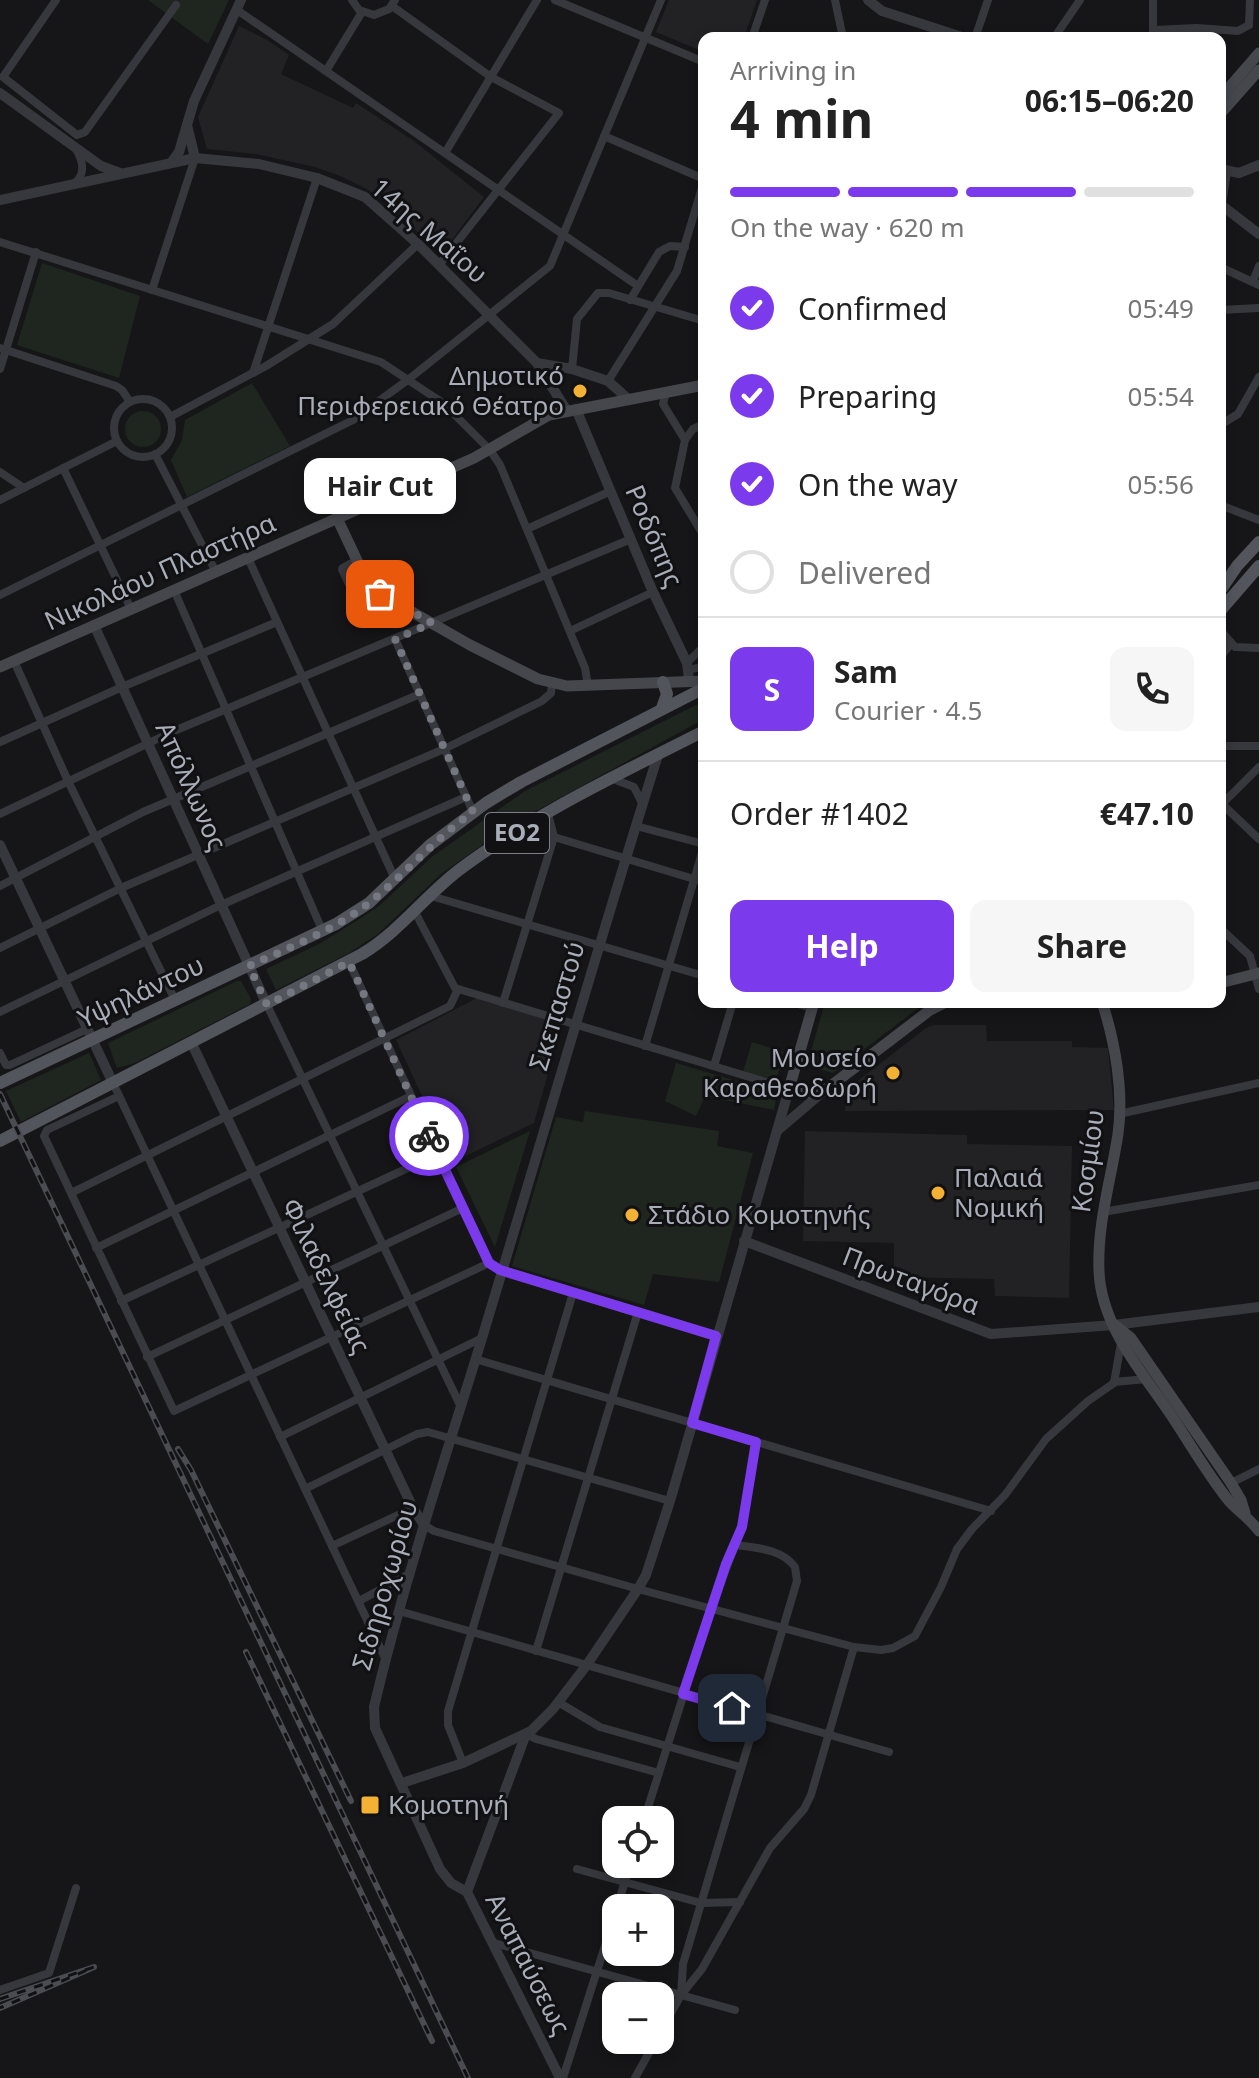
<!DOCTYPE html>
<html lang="en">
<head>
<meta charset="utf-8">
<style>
	body { margin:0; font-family:"Noto Sans",sans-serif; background:#f6f6f6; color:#222; height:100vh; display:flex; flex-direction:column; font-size:30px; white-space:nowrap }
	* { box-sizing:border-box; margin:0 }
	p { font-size:26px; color:#767676 }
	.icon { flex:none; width:44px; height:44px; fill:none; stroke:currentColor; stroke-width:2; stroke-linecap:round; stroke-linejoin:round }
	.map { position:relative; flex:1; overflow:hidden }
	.sheet { position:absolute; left:698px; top:32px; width:528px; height:976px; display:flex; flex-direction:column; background:#fff; border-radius:16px; box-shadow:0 4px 12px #0003 }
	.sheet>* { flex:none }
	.controls { position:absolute; left:602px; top:1806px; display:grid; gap:16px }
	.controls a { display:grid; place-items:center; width:72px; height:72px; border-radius:16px; background:#fff; box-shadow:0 4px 12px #0003; font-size:40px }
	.pin { position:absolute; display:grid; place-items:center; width:68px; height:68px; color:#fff; margin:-34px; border-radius:16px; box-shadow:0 4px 12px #0006 }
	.courier { position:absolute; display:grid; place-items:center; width:80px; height:80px; margin:-40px; border:6px solid #7c3aed; border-radius:50%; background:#fff; color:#222; box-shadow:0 2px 10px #0007 }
	.bubble { position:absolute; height:56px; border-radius:16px; background:#fff; box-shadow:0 4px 12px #0003; font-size:26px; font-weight:700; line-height:56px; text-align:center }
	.summary em { font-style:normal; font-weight:700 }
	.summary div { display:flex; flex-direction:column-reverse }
	.summary { display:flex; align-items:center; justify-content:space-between; height:136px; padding:0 32px }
	h1 { font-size:52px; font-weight:700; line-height:60px }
	.bar { display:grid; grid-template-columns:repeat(4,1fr); gap:12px 8px; align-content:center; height:96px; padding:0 32px }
	.bar i { height:10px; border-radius:6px; background:#e0e0e0 }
	.bar .on { background:#7c3aed }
	.bar p { grid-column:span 4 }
	.line { display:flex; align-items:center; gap:20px; padding:0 32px; border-top:2px solid #e0e0e0 }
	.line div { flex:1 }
	.round { display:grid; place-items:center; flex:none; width:84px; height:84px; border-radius:16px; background:#f6f6f6 }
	ol { padding:0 32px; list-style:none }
	li { display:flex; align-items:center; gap:24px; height:88px }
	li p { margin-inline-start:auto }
	li .icon { padding:8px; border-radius:50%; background:#7c3aed; color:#fff; stroke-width:4 }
	li:last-child { color:#767676 }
	li i { width:44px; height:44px; border:4px solid #e0e0e0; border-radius:50% }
	.primary-button { display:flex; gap:16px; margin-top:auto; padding:16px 32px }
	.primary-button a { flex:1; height:92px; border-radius:16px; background:#7c3aed; color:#fff; font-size:32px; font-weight:700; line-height:92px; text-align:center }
	.primary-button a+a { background:#f6f6f6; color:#222 }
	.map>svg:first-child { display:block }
</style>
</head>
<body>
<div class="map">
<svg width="1259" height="2078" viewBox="0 0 1259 2078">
	<rect width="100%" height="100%" fill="#161618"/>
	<g fill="#222225">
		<polygon points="669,0 757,0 744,38 704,38 704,52 656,32"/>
		<polygon points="239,26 269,41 289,55 281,74 353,108 356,103 414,141 484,197 441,254 384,201 367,189 340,176 315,167 256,154 207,149 198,117"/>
		<polygon points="477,998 562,1024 534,1123 453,1162 396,1040"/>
		<polygon points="986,1025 987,1041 1072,1041 1072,1047 1108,1048 1114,1110 845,1111 846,1090 926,1028 934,1025"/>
		<polygon points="805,1131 967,1135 967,1144 1072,1146 1069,1298 995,1296 994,1279 894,1277 894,1243 803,1241"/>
	</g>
	<g fill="#1e261f">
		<polygon points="148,0 229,0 208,44"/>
		<polygon points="42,263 140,296 119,378 17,345"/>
		<polygon points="252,383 290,446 187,497 171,460 182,440 185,420"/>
		<circle cx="143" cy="429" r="18"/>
		<polygon points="704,701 704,719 514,823 441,874 378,934 349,953 276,990 266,969 319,944 361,918 380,905 433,856 525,791"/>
		<polygon points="237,981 241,981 251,999 250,1004 135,1063 117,1068 108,1043"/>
		<polygon points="825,1002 926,1002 833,1073 807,1066"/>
		<polygon points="752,1042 784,1052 776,1081 743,1072"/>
		<polygon points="89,1053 101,1080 21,1122 6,1091"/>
		<polygon points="676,1063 777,1093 774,1110 705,1096 696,1116 665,1101"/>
		<polygon points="585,1111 719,1131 717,1146 753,1153 719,1282 653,1274 644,1305 512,1266 556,1117 583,1122"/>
		<polygon points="530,1131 495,1247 456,1167"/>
	</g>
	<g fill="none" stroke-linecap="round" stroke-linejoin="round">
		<g stroke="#37383d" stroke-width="8">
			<polyline points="56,0 3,77 77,135 85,132 176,5"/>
			<polyline points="352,0 359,10 374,15 389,9 395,0"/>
			<polyline points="555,0 704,62"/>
			<polyline points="835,0 843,38"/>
			<polyline points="392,6 491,77 559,113 439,265"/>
			<polyline points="237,10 638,286"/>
			<polyline points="1249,25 1250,0"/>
			<polyline points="1154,30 1197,28 1238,31 1249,25"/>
			<polyline points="752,38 765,0"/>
			<polyline points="975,38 988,0"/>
			<polyline points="1054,38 1080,0"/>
			<polyline points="1153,38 1153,0"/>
			<polyline points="326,71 362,12"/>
			<polyline points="604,136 704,179"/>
			<polyline points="445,153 537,0"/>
			<path d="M75 183C86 173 83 161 76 149"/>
			<polyline points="1220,217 1227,172"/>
			<polyline points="0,242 381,362 443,403 490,450 500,465 585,668 588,686"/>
			<polyline points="1220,267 1259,285"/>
			<polyline points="1253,281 1259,266"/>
			<polyline points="152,290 195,158"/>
			<polyline points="630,300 659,252 670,246 685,247"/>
			<polyline points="1220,310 1259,308"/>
			<polyline points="0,348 116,386 122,390 130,402"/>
			<polyline points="0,369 36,252"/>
			<polyline points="572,369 577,319 598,293 609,293 704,321"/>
			<polyline points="253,373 317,178"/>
			<polyline points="608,381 677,271 704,181"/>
			<polyline points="666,392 663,404 685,440 675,488 704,536"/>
			<circle cx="143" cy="428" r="29"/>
			<polyline points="170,417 266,366 333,324 418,244"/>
			<polyline points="1220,425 1238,414 1259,377"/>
			<polyline points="685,440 693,429 704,424"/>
			<polyline points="155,454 216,572"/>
			<polyline points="63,468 131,609"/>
			<polyline points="0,472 24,488"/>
			<polyline points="0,500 117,441"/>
			<polyline points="1220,505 1259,520"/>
			<polyline points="527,529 611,491"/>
			<polyline points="248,558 395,879"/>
			<polyline points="174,590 323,932"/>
			<polyline points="0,595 353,420 409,379 550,266 661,0"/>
			<polyline points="1220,630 1235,647 1259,648"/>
			<polyline points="570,631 653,592"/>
			<polyline points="395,639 473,812"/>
			<polyline points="1220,657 1231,644"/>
			<polyline points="1220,660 1220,674"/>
			<polyline points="14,661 68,781 175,1000"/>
			<polyline points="687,663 704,646"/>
			<polyline points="689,670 704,666"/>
			<polyline points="0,742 122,687 277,622"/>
			<polyline points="1220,746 1259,746"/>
			<polyline points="613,779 634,787 643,805"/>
			<polyline points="1222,804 1259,839"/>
			<polyline points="1220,806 1259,767"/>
			<polyline points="0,814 174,731 631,539"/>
			<polyline points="636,826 704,844"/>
			<polyline points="554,837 704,882"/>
			<polyline points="0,886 143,812 420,694"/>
			<polyline points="431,896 704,976"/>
			<polyline points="415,912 455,988 789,1089"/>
			<polyline points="1220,928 1250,956 1259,989"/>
			<polyline points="0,948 121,888 444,749 542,701 551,693 552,684"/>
			<polyline points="349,962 489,1263 500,1270"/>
			<polyline points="791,1002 812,1008"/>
			<polyline points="503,1003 554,837 548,814"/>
			<polyline points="267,1005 460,1405"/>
			<polyline points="0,1012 221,905 466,797"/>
			<polyline points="645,1046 704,846"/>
			<polyline points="0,1053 6,1065 10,1065 87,1029"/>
			<polyline points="714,1066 733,1002"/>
			<polyline points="113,1083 385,1658"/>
			<polyline points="119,1096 47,1130 44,1136 174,1411 489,1263"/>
			<polyline points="1119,1114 1259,1083"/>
			<polyline points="71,1193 450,1006 458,989"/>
			<polyline points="1103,1212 1259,1185"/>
			<polyline points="96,1248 411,1096"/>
			<polyline points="121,1301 438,1154"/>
			<polyline points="147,1357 463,1208"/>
			<polyline points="475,1359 991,1511"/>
			<polyline points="1114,1382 1147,1379"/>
			<polyline points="280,1437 482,1338"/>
			<polyline points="1231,1483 1259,1469"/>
			<polyline points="305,1489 417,1434 428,1432 670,1501"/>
			<polyline points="424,1525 434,1531 638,1589 854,1647 881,1650 893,1648 915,1636 941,1587 957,1549 972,1529 1005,1495 1046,1439 1088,1401 1114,1383 1121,1343"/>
			<polyline points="332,1546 413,1508"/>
			<polyline points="359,1601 409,1574"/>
			<polyline points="399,1611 889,1752"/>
			<polyline points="536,1651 638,1312"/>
			<polyline points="558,1702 600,1727 740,1767"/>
			<polyline points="526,1734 536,1739 659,1773"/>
			<polyline points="463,1763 448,1725 448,1711 573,1293"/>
			<polyline points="644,1820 711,1608 742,1527 756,1442"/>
			<polyline points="577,1869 701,1903 740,1902"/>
			<polyline points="617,1908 630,1864"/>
			<polyline points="494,1943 735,2010"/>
			<polyline points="0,1990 49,1973 76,1888"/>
			<path d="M681 1995 683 1964 797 1581 795 1567C782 1549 757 1548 736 1545"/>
			<polyline points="660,2033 681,1995 702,1969 770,1848 804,1809 811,1795 854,1647"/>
			<polyline points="563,2078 616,1911"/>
			<polyline points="635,2078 656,2040"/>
		</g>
		<g stroke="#37383d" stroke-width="10">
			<polyline points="868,0 882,11 965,38"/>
			<polyline points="0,93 101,166 120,173"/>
			<polyline points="187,125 195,158"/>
			<polyline points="171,163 179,152 194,101 241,0"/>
			<polyline points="1220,169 1239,173 1259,165"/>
			<polyline points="0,200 195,158 259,164 317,178 365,197 418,244 537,363 567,411"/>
			<polyline points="1220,204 1259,234"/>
			<polyline points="537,363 572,369 608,381 627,398"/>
			<polyline points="576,409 653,592 687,663 689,680"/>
			<polyline points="356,562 343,569 367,620"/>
			<polyline points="94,625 267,1005"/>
			<polyline points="0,845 113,1083"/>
			<polyline points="192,1044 413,1508 424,1525"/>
			<polyline points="777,1131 825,1090"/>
			<polyline points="744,1241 991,1334 1114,1325 1259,1307"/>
			<polyline points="500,1270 716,1336"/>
			<polyline points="526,1734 467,1892 560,2078"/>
			<polyline points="402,1783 463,1763 531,1731 553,1709 586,1666 638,1589 646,1575 670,1501 789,1089"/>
			<path d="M467 1892 451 1883 440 1869 375 1728 374 1707C402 1589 440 1474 476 1358 537 1157 595 955 658 755"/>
		</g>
		<g stroke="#45474d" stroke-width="11">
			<polyline points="1220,98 1259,53"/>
			<polyline points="1220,114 1259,70"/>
			<polyline points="337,518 370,588 470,645 538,679 567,686 704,681"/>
			<polyline points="0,667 474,458 549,415 704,385"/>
			<polyline points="1220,983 1259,973"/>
			<polyline points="814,1002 789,1089 812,1094 828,1088 930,1010 946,1002"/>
			<path d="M1102 1002C1115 1042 1124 1091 1118 1134 1111 1180 1097 1224 1099 1271 1101 1328 1145 1375 1175 1421 1192 1447 1209 1476 1229 1501 1238 1511 1250 1519 1259 1531"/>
			<polyline points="1115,1325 1131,1338 1231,1483 1241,1500 1245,1513"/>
		</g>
		<g stroke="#53555c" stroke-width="12">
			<polyline points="1220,591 1237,566 1259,542"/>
			<polyline points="1220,611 1259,566"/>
			<polyline points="662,708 667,694 663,682"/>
			<polyline points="0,1083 336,924 369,903 430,845 486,803 521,782 704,688"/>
			<path d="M0 1141 362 954C400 931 425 896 459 870 534 814 621 773 704 731"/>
		</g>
		<g stroke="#4a4c52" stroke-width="6">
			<g id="rail">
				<polyline points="0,1094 468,2078"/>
				<polyline points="178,1449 191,1470 351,1801"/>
				<polyline points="246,1652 432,2041"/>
				<polyline points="0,1999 94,1967 0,2008"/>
			</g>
		</g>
		<use href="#rail" stroke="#111113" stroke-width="3" stroke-dasharray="9" stroke-linecap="butt"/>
	</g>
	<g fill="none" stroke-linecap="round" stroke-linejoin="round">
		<path stroke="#757880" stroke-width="8" stroke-dasharray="0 14.4" d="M380 594 432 623 395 639 473 812C433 840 403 877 365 906 330 932 288 948 249 966L267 1005 349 962 429 1136"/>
		<polyline stroke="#7c3aed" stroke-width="10" points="429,1136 489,1263 500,1270 716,1336 692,1423 756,1442 742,1527 726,1564 683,1694 732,1708"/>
	</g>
	<g fill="#f2b134" stroke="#111113" stroke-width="3">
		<circle cx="580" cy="391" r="8"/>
		<circle cx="893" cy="1073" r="8"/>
		<circle cx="938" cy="1193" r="8"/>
		<circle cx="632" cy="1215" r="8"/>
		<rect x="360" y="1795" width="20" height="20" rx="4"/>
	</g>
	<g text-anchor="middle" stroke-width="6" stroke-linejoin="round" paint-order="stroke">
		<rect fill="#111113" stroke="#7b7e86" stroke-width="2" x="485" y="813" width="64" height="40" rx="6"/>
		<g font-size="24" font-weight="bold" fill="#a8adb8">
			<text x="517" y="841">ΕΟ2</text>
		</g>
		<g font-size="26" fill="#a8adb8" stroke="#111113">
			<text transform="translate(429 231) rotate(41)" y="9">14ης Μαΐου</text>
			<text transform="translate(654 536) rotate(67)" y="9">Ροδόπης</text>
			<text transform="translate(160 572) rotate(-24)" y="9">Νικολάου Πλαστήρα</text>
			<text transform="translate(191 786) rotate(66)" y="9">Απόλλωνος</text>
			<text transform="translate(141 992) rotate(-25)" y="9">Υψηλάντου</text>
			<text transform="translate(557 1006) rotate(-73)" y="9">Σκεπαστού</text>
			<text transform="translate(1088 1161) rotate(-82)" y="9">Κοσμίου</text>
			<text transform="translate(326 1276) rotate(64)" y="9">Φιλαδελφείας</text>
			<text transform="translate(911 1281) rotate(21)" y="9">Πρωταγόρα</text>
			<text transform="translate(385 1585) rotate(-74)" y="9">Σιδηροχωρίου</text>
			<text transform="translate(528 1964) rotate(63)" y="9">Αναπαύσεως</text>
		</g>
		<g font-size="26" fill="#a8adb8" stroke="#111113" text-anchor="start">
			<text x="564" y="385" text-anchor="end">Δημοτικό<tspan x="564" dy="30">Περιφερειακό Θέατρο</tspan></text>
			<text x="877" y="1067" text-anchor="end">Μουσείο<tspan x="877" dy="30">Καραθεοδωρή</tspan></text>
			<text x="954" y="1187">Παλαιά<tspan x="954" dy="30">Νομική</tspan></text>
			<text x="648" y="1224">Στάδιο Κομοτηνής</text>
			<text x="388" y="1814">Κομοτηνή</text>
		</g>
	</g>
</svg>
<div class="controls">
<a><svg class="icon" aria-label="locate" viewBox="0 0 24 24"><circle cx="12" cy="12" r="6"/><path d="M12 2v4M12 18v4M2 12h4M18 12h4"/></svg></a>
<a>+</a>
<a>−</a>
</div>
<div class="pin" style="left:380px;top:594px;background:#ea580c"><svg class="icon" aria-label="bag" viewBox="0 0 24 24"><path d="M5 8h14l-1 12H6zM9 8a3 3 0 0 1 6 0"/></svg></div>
<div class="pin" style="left:732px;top:1708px;background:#1f2937"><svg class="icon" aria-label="home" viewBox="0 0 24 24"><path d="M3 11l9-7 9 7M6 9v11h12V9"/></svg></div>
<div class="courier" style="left:429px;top:1136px"><svg class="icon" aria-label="bike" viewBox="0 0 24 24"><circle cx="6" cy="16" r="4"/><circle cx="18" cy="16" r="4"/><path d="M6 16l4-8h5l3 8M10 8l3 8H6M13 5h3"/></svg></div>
<div class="bubble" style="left:304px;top:458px;width:152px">Hair Cut</div>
<section class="sheet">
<div class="summary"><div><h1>4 min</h1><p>Arriving in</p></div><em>06:15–06:20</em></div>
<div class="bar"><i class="on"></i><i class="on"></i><i class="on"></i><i></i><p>On the way · 620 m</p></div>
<ol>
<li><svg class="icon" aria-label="check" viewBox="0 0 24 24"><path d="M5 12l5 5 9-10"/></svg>Confirmed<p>05:49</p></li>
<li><svg class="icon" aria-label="check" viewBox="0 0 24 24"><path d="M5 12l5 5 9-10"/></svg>Preparing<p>05:54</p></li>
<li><svg class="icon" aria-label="check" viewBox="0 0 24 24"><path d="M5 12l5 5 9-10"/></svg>On the way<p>05:56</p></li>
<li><i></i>Delivered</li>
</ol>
<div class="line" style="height:144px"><b class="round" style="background:#7c3aed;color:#fff">S</b><div><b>Sam</b><p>Courier · 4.5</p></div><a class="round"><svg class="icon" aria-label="phone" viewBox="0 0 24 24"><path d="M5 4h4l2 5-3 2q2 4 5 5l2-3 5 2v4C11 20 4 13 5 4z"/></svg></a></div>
<div class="line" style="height:104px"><div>Order #1402</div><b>€47.10</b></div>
<div class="primary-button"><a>Help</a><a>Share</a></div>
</section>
</div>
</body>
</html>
